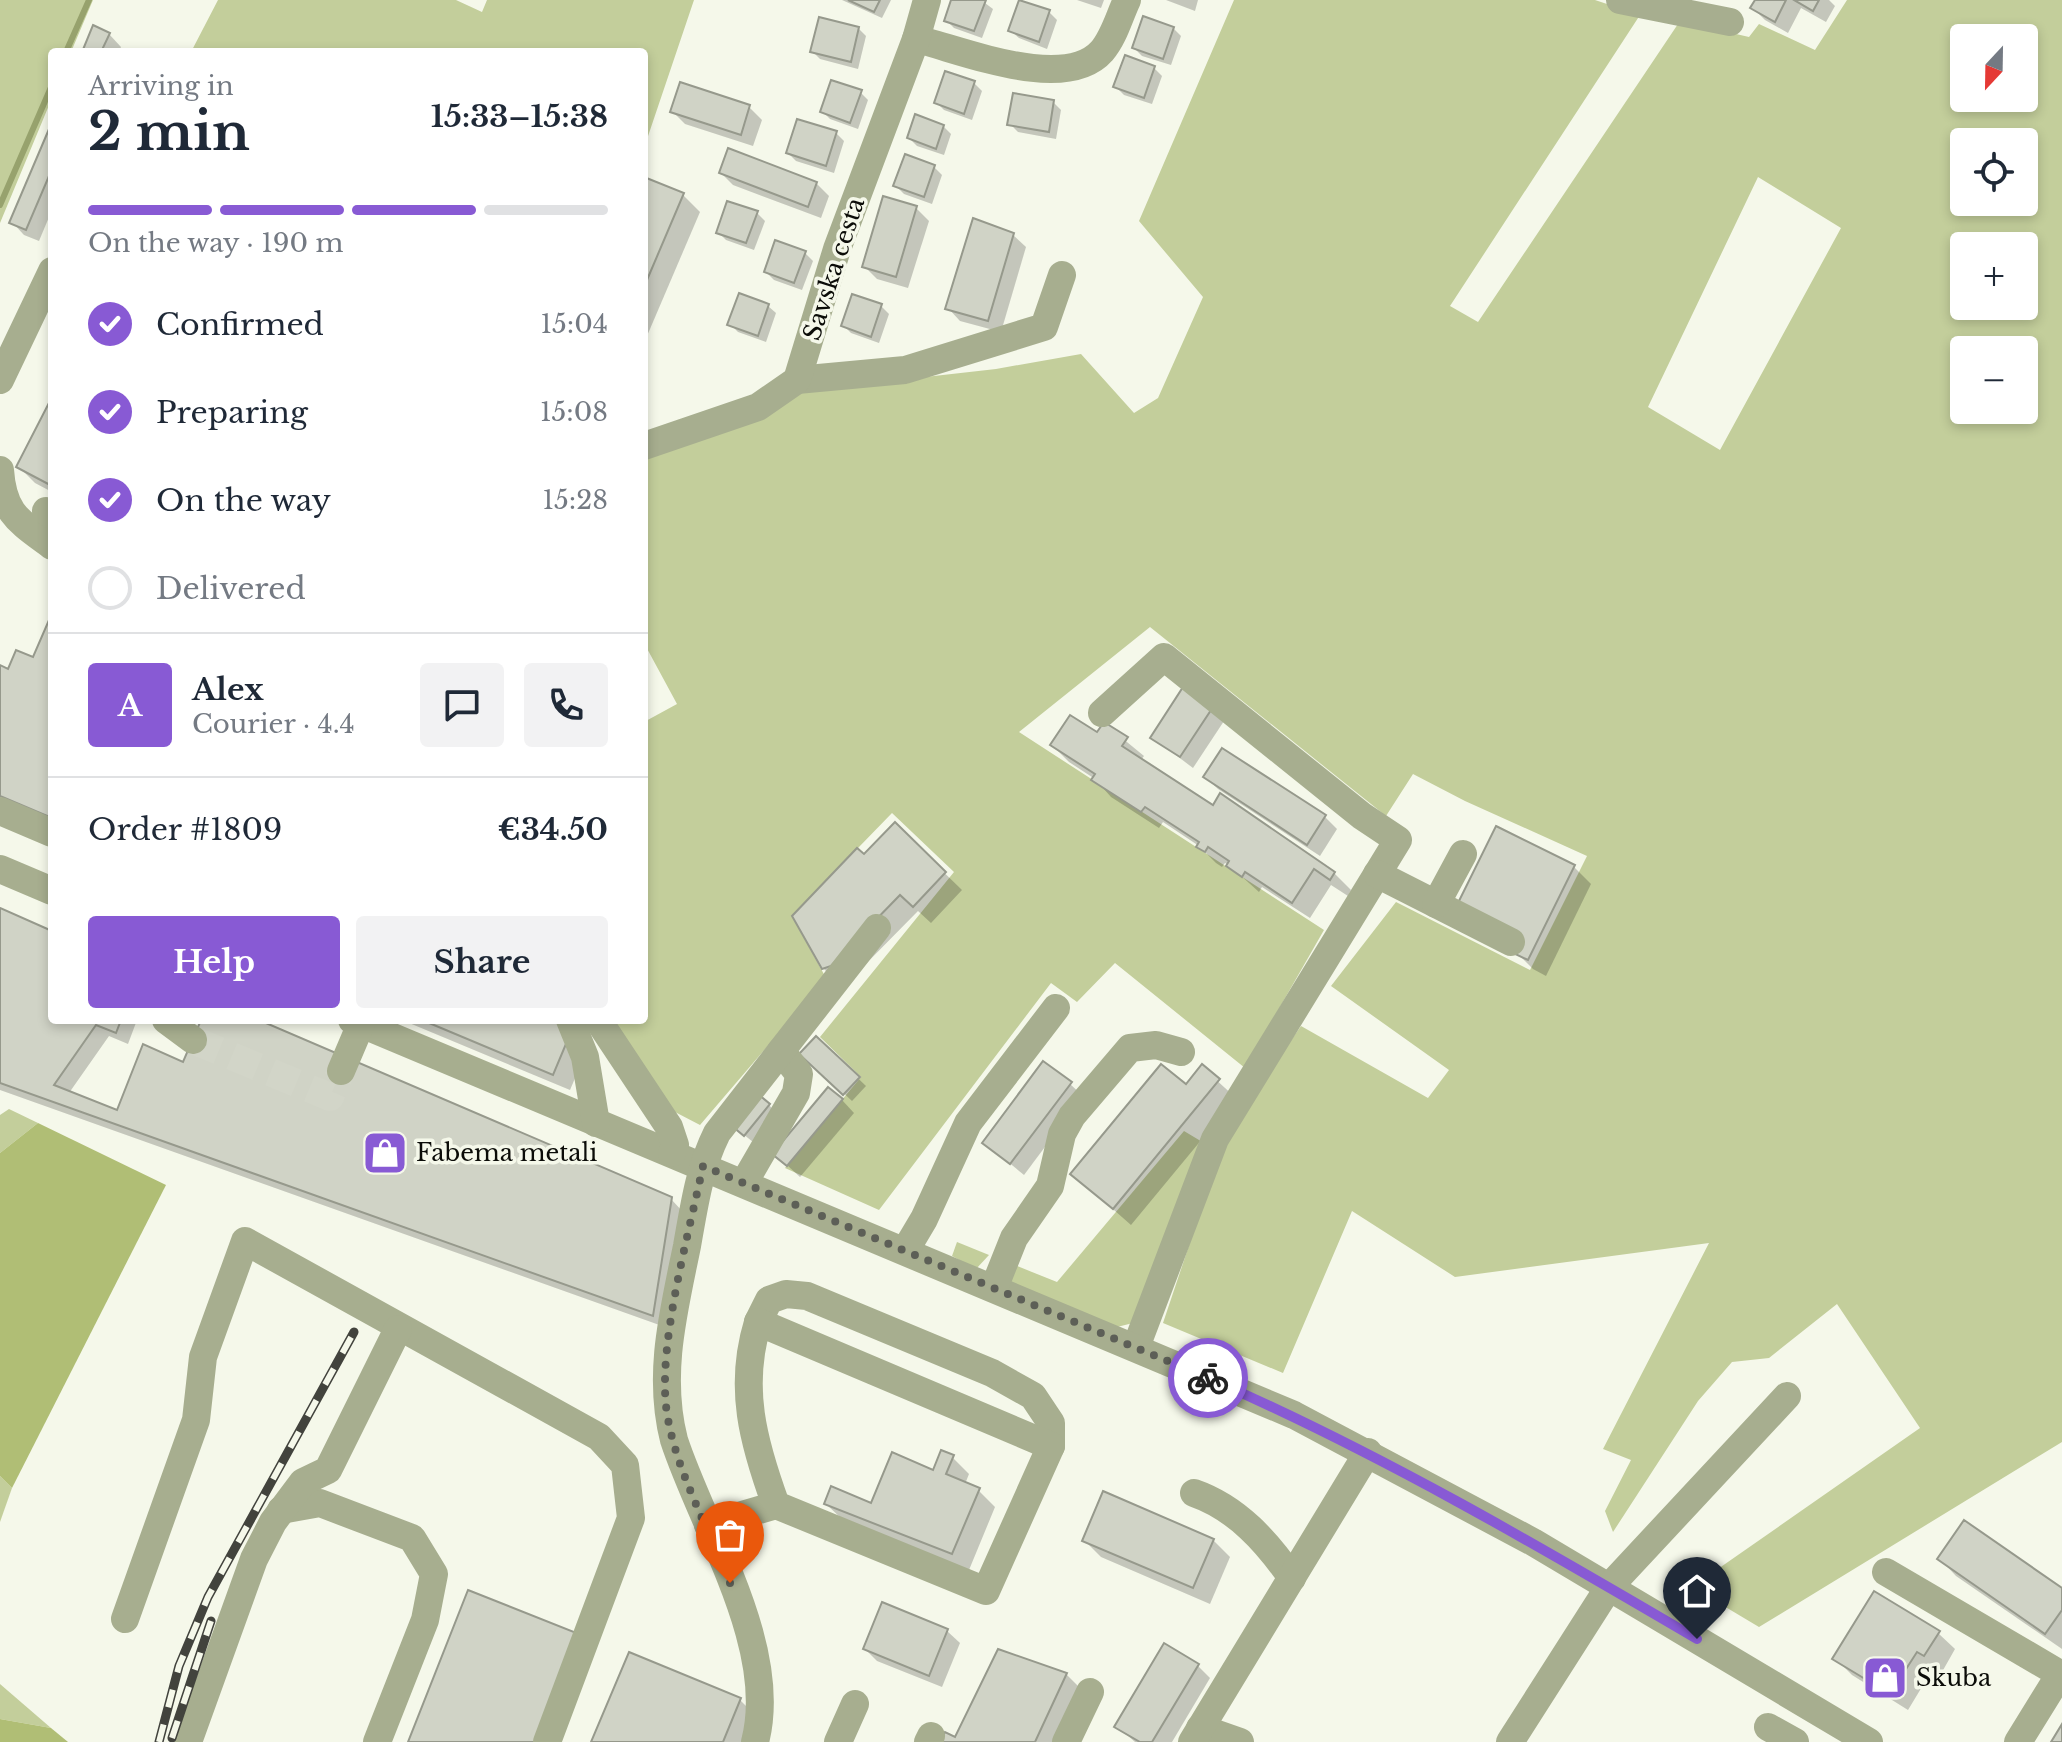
<!DOCTYPE html>
<html lang="en">
<head>
<meta charset="utf-8">
<style>
	body { margin:0; font-family:"Libre Baskerville",serif; background:#f2f2f3; color:#1f2937; height:100vh; display:flex; flex-direction:column; font-size:30px; white-space:nowrap }
	* { box-sizing:border-box; margin:0 }
	p { font-size:26px; color:#747a83 }
	.icon { flex:none; width:44px; height:44px; fill:none; stroke:currentColor; stroke-width:2; stroke-linecap:round; stroke-linejoin:round }
	.map { position:relative; flex:1; overflow:hidden }
	.drawer { position:absolute; left:48px; top:48px; width:600px; height:976px; display:flex; flex-direction:column; background:#fff; border-radius:8px; box-shadow:0 4px 12px #0003 }
	.drawer>* { flex:none }
	.needle { width:52px; rotate:202deg }
	.tools { position:absolute; left:1950px; top:24px; display:grid; gap:16px }
	.tools a { display:grid; place-items:center; width:88px; height:88px; border-radius:8px; background:#fff; box-shadow:0 4px 12px #0003; font-size:40px }
	.pin { position:absolute; display:grid; place-items:center; width:68px; height:68px; color:#fff; margin:-82px -34px; border-radius:50% 50% 50% 0; rotate:-45deg; box-shadow:0 0 8px #0007 }
	.pin .icon { rotate:45deg }
	.courier { position:absolute; display:grid; place-items:center; width:80px; height:80px; margin:-40px; border:6px solid #885ad4; border-radius:50%; background:#fff; color:#222; box-shadow:0 2px 10px #0007 }
	.headline em { font-style:normal; font-weight:700 }
	.headline div { display:flex; flex-direction:column-reverse }
	.headline { display:flex; align-items:center; justify-content:space-between; height:136px; padding:0 40px }
	h1 { font-size:52px; font-weight:700; line-height:60px }
	.bar { display:grid; grid-template-columns:repeat(4,1fr); gap:12px 8px; align-content:center; height:96px; padding:0 40px }
	.bar i { height:10px; border-radius:6px; background:#e0e1e3 }
	.bar .active { background:#885ad4 }
	.bar p { grid-column:span 4 }
	.line { display:flex; align-items:center; gap:20px; padding:0 40px; border-top:2px solid #e0e1e3 }
	.line div { flex:1 }
	.round { display:grid; place-items:center; flex:none; width:84px; height:84px; border-radius:8px; background:#f2f2f3 }
	ol { padding:0 40px; list-style:none }
	li { display:flex; align-items:center; gap:24px; height:88px }
	li p { margin-inline-start:auto }
	li .icon { padding:8px; border-radius:50%; background:#885ad4; color:#fff; stroke-width:4 }
	li:last-child { color:#747a83 }
	li i { width:44px; height:44px; border:4px solid #e0e1e3; border-radius:50% }
	.button { display:flex; gap:16px; margin-top:auto; padding:16px 40px }
	.button a { flex:1; height:92px; border-radius:8px; background:#885ad4; color:#fff; font-size:32px; font-weight:700; line-height:92px; text-align:center }
	.button a+a { background:#f2f2f3; color:#1f2937 }
	.map>svg:first-child { display:block }
</style>
</head>
<body>
<div class="map">
<svg width="2062" height="1742" viewBox="0 0 2062 1742">
	<rect width="100%" height="100%" fill="#f5f8ea"/>
	<g fill="#c3ce9b" fill-rule="evenodd">
		<polygon points="0,0 93,0 71,52 52,52 52,98 0,223"/>
		<polygon points="218,0 456,0 482,12 487,0 694,0 644,148 644,52 191,52"/>
		<path d="M1234 0H1595L1640 15 1450 306 1478 322 1680 21 1749 37 1759 24 1815 50 1847 0H2062V1442L1759 1627 1692 1587 1920 1428 1837 1304 1769 1358 1732 1362 1698 1401 1613 1532 1605 1511 1631 1460 1603 1449 1709 1243 1455 1277 1352 1211 1283 1373 1163 1323 1227 1132 1301 1026 1428 1098 1449 1070 1331 986 1396 902 1530 970 1587 856 1465 801 1413 774 1386 816 1150 627 1019 732 1324 930 1245 1068 1115 963 1077 1002 1051 983 879 1210 785 1168 861 1077 820 1037 954 872 892 813 792 916 826 978 700 1125 675 1112 611 1020H644V722L677 704 644 643V457L810 390 996 369 1081 354 1134 413 1158 398 1203 297 1139 221ZM1964 38H2024V98H1964ZM1964 142H2024V202H1964ZM1758 177 1841 228 1720 450 1648 407ZM1964 246H2024V306H1964ZM1964 350H2024V410H1964Z"/>
		<polygon points="9,1109 38,1123 0,1153 0,1115"/>
		<polygon points="1184,1131 1204,1143 1133,1323 1117,1327 1011,1283 1012,1264 1057,1282"/>
		<polygon points="957,1242 989,1255 976,1269 952,1256"/>
		<polygon points="0,1476 12,1488 0,1522"/>
		<polygon points="0,1684 51,1728 0,1719"/>
	</g>
	<g fill="#b0be75">
		<polygon points="38,1123 166,1185 12,1488 0,1476 0,1153"/>
		<polygon points="0,1719 51,1728 68,1742 0,1742"/>
	</g>
	<g fill="#0003">
		<polygon points="842,0 891,0 882,18"/>
		<polygon points="953,0 981,0 993,9 982,38 954,28 946,20"/>
		<polygon points="1077,0 1104,0 1101,8"/>
		<polygon points="1166,0 1198,0 1195,11"/>
		<polygon points="1757,0 1829,0 1835,6 1826,22 1801,8 1788,33 1765,20 1753,8"/>
		<polygon points="1049,12 1057,20 1047,49 1019,38 1011,31"/>
		<polygon points="858,28 866,36 858,69 820,59 812,51"/>
		<polygon points="1173,28 1181,36 1171,65 1142,56 1134,48"/>
		<polygon points="109,34 121,47 119,52 84,52"/>
		<polygon points="1154,68 1162,76 1152,104 1124,95 1116,87"/>
		<polygon points="974,83 982,91 972,120 944,110 936,102"/>
		<polygon points="860,92 868,100 858,129 830,119 822,111"/>
		<polygon points="1053,102 1061,110 1056,139 1018,132 1010,124"/>
		<polygon points="749,107 762,120 753,146 685,124 672,111"/>
		<polygon points="943,126 951,134 944,155 917,146 909,138"/>
		<polygon points="52,127 52,210 39,241 24,235 12,222"/>
		<polygon points="836,133 844,141 834,173 796,161 788,153"/>
		<polygon points="934,167 942,175 932,204 904,194 896,186"/>
		<polygon points="721,173 816,183 829,196 821,218 733,185"/>
		<polygon points="644,179 683,195 700,212 644,343"/>
		<polygon points="916,208 929,221 908,288 877,279 864,266"/>
		<polygon points="757,213 765,221 754,250 726,240 718,232"/>
		<polygon points="1013,235 1026,247 1001,332 960,321 948,308"/>
		<polygon points="805,253 813,261 802,290 774,280 766,272"/>
		<polygon points="768,306 776,313 766,342 738,332 730,324"/>
		<polygon points="881,306 889,314 879,343 851,333 843,325"/>
		<polygon points="52,402 52,509 46,503 52,492 35,483 18,466"/>
		<polygon points="1185,687 1226,718 1193,768 1152,737"/>
		<polygon points="1105,724 1144,756 1141,760 1213,807 1334,873 1351,890 1348,896 1331,885 1310,918 1262,887 1259,892 1229,865 1225,863 1222,867 1216,863 1199,846 1163,822 1159,828 1111,797 1095,779 1069,762 1052,745 1098,735"/>
		<polygon points="1223,750 1325,817 1337,829 1320,856 1218,789 1205,777"/>
		<polygon points="895,825 962,890 931,923 918,911 848,982 840,985 823,968 864,857"/>
		<polygon points="1497,829 1574,867 1591,884 1546,976 1533,969 1516,952"/>
		<polygon points="0,911 52,933 52,1020 137,1020 128,1044 109,1036 69,1093 119,1112 184,1065 203,1020 254,1020 671,1199 683,1212 665,1327 0,1090"/>
		<polygon points="402,1020 554,1020 587,1050 570,1090"/>
		<polygon points="816,1038 866,1086 852,1101 802,1054"/>
		<polygon points="1202,1067 1236,1098 1131,1225 1073,1174 1186,1087"/>
		<polygon points="1070,1084 1083,1096 1024,1175 985,1143"/>
		<polygon points="842,1100 854,1113 800,1177 775,1154"/>
		<polygon points="769,1105 776,1113 753,1142 743,1134"/>
		<polygon points="952,1457 969,1474 965,1484 978,1490 995,1507 969,1570 843,1520 826,1504 872,1505 934,1472"/>
		<polygon points="1084,1540 1213,1540 1230,1557 1210,1604 1101,1557"/>
		<polygon points="1940,1559 2062,1590 2062,1649 1956,1576"/>
		<polygon points="947,1631 960,1643 942,1687 877,1661 865,1649"/>
		<polygon points="1938,1633 1955,1649 1942,1672 1934,1667 1908,1710 1852,1675 1835,1658"/>
		<polygon points="1198,1666 1210,1678 1172,1742 1135,1742 1117,1726"/>
		<polygon points="1066,1674 1083,1691 1059,1742 943,1742 956,1739"/>
		<polygon points="740,1700 757,1717 747,1742 593,1742"/>
	</g>
	<g fill="none" stroke-linecap="round" stroke-linejoin="round">
		<g stroke="#97a26d" stroke-width="6">
			<polyline points="66,52 89,0"/>
			<polyline points="0,205 52,85"/>
		</g>
	</g>
	<g fill="#d0d3c6" stroke="#96998c" stroke-width="2">
		<polygon points="848,0 880,0 874,12"/>
		<polygon points="951,0 986,0 974,31 944,21"/>
		<polygon points="1019,0 1050,10 1039,42 1008,31"/>
		<polygon points="1755,0 1786,0 1775,22 1750,8"/>
		<polygon points="1794,0 1819,0 1813,11"/>
		<polygon points="1143,16 1174,27 1163,59 1132,48"/>
		<polygon points="819,17 859,27 851,62 810,52"/>
		<polygon points="93,25 110,33 101,52 82,52"/>
		<polygon points="1125,55 1155,66 1144,98 1113,87"/>
		<polygon points="945,71 975,81 964,114 934,103"/>
		<polygon points="831,80 862,90 850,123 820,112"/>
		<polygon points="680,82 750,105 741,135 670,112"/>
		<polygon points="1013,93 1054,100 1049,132 1007,125"/>
		<polygon points="915,114 944,125 936,149 907,138"/>
		<polygon points="797,119 837,131 826,166 786,153"/>
		<polygon points="52,122 52,169 26,230 9,223"/>
		<polygon points="728,148 817,182 808,207 719,173"/>
		<polygon points="905,154 935,165 924,197 893,186"/>
		<polygon points="644,177 684,193 644,287"/>
		<polygon points="883,196 917,206 896,277 862,267"/>
		<polygon points="727,201 758,211 746,243 716,233"/>
		<polygon points="973,218 1014,233 988,321 945,309"/>
		<polygon points="775,240 806,251 794,283 764,272"/>
		<polygon points="739,293 769,304 758,336 727,325"/>
		<polygon points="852,294 882,304 871,337 841,326"/>
		<polygon points="52,397 52,486 16,467"/>
		<polygon points="49,620 52,620 52,818 0,796 0,665 8,669 16,650 33,657"/>
		<polygon points="1185,684 1215,704 1180,757 1150,738"/>
		<polygon points="1070,715 1097,732 1104,722 1128,737 1122,746 1213,805 1220,793 1335,872 1330,880 1314,869 1292,903 1245,872 1242,877 1226,866 1229,861 1208,847 1205,852 1196,847 1199,842 1145,807 1141,812 1091,780 1095,774 1050,745"/>
		<polygon points="1222,748 1326,815 1307,845 1203,777"/>
		<polygon points="895,822 946,872 913,907 900,895 831,966 822,969 792,916 857,848 864,854"/>
		<polygon points="1496,826 1575,865 1528,960 1513,953 1456,907"/>
		<polygon points="0,908 52,931 52,1020 121,1020 116,1033 96,1025 54,1085 117,1110 143,1044 183,1062 201,1020 259,1020 672,1197 653,1316 0,1083"/>
		<polygon points="422,1020 559,1020 571,1032 553,1075"/>
		<polygon points="816,1036 860,1077 843,1095 799,1054"/>
		<polygon points="1043,1061 1072,1082 1010,1164 982,1143"/>
		<polygon points="1161,1064 1186,1084 1202,1064 1220,1079 1113,1209 1070,1174"/>
		<polygon points="828,1087 843,1099 787,1166 772,1154"/>
		<polygon points="758,1094 770,1104 744,1136 732,1126"/>
		<polygon points="941,1450 954,1455 946,1474 980,1488 952,1554 824,1504 831,1486 871,1503 892,1452 933,1470"/>
		<polygon points="1103,1491 1214,1539 1193,1588 1082,1541"/>
		<polygon points="1964,1520 2062,1588 2062,1610 2045,1634 1937,1559"/>
		<polygon points="468,1590 579,1634 537,1742 408,1742"/>
		<polygon points="1874,1591 1940,1631 1924,1656 1917,1652 1890,1694 1832,1659"/>
		<polygon points="882,1602 948,1629 929,1676 863,1649"/>
		<polygon points="1164,1643 1199,1664 1152,1742 1140,1742 1114,1727"/>
		<polygon points="998,1649 1067,1673 1035,1742 940,1742 945,1732 955,1737"/>
		<polygon points="629,1652 741,1698 723,1742 591,1742"/>
		<polygon points="2062,1724 2062,1742 2051,1742"/>
	</g>
	<g fill="none" stroke-linecap="round" stroke-linejoin="round">
		<polyline stroke="#d2d5c8" stroke-width="28" stroke-dasharray="28 14" stroke-linecap="butt" points="193,1040 330,1097 341,1071"/>
		<g stroke="#a7ae8f" stroke-width="28">
			<polyline points="1620,0 1730,22"/>
			<path d="M916 39C962 50 1065 93 1102 51 1114 37 1119 17 1127 0"/>
			<polyline points="0,380 52,271"/>
			<polyline points="797,380 905,370 1044,327 1062,275"/>
			<polyline points="644,446 758,407 797,380 837,249 916,39 927,0"/>
			<path d="M0 470C3 514 19 521 52 546"/>
			<polyline points="46,511 52,515"/>
			<polyline points="1102,713 1164,657 1362,816 1398,840 1215,1139 1136,1347"/>
			<polyline points="0,811 52,833"/>
			<polyline points="0,869 52,891"/>
			<polyline points="1377,874 1511,942"/>
			<polyline points="1436,904 1463,854"/>
			<polyline points="166,1020 193,1040"/>
			<polyline points="352,1020 1294,1415 1533,1542 1869,1742"/>
			<polyline points="570,1020 585,1057 596,1123"/>
			<polyline points="598,1020 669,1127 675,1145 672,1153"/>
			<polyline points="341,1071 361,1024"/>
			<polyline points="744,1183 796,1093 799,1074 781,1051"/>
			<polyline points="905,1251 924,1219 968,1123 1056,1008"/>
			<polyline points="994,1288 1014,1238 1050,1186 1062,1134 1072,1116 1130,1048 1156,1045 1181,1052"/>
			<polyline points="758,1322 769,1300 786,1294 807,1296 992,1373 1033,1396 1051,1423 1051,1446"/>
			<path d="M1194 1493C1237 1508 1267 1542 1292 1578"/>
			<polyline points="281,1510 320,1503 412,1538 434,1574 425,1620 377,1742"/>
			<path d="M708 1525 776 1505 986 1591 1051 1446 758 1322C738 1387 753 1442 776 1505"/>
			<polyline points="1886,1572 2060,1674 2018,1742"/>
			<polyline points="125,1619 196,1420 203,1357 245,1241 599,1437 625,1465 631,1518 547,1742"/>
			<polyline points="1768,1727 1795,1742"/>
			<polyline points="1200,1728 1240,1742"/>
			<polyline points="188,1742 254,1559 273,1522 303,1482 328,1470 398,1329"/>
			<path d="M755 1742C780 1646 703 1529 674 1440 657 1374 674 1310 687 1246 694 1207 699 1169 717 1133L877 928"/>
			<polyline points="838,1742 855,1704"/>
			<polyline points="928,1742 931,1736"/>
			<polyline points="1066,1742 1090,1692"/>
			<polyline points="1192,1742 1368,1452"/>
			<polyline points="1510,1742 1609,1587 1787,1396"/>
		</g>
		<g stroke="#42433d" stroke-width="9">
			<g id="rail">
				<polyline points="172,1738 211,1621"/>
				<polyline points="159,1742 179,1666 208,1597 354,1332"/>
			</g>
		</g>
		<use href="#rail" stroke="#f5f8ea" stroke-width="6" stroke-dasharray="18" stroke-linecap="butt"/>
	</g>
	<g fill="none" stroke-linecap="round" stroke-linejoin="round">
		<path stroke="#5d5f57" stroke-width="8" stroke-dasharray="0 14.4" d="M730 1583C708 1526 673 1466 666 1406 659 1339 689 1233 703 1166L1208 1378"/>
		<path stroke="#885ad4" stroke-width="10" d="M1208 1378C1378 1452 1537 1545 1697 1639"/>
	</g>
	<defs>
		<g id="shop-square" transform="scale(2.3)"><rect x="-9" y="-9" width="18" height="18" rx="4" fill="#885ad4" stroke="#f5f8ea"/><path d="M-5-2.5h2.3a2.7 3.5 0 0 1 5.4 0H5L5.5 6h-11ZM-1.5-2.5h3a1.5 2.3 0 0 0-3 0Z" fill="#fff"/></g>
	</defs>
	<g fill-rule="evenodd">
		<use href="#shop-square" x="385" y="1153"/>
		<use href="#shop-square" x="1885" y="1678"/>
	</g>
	<g text-anchor="middle" stroke-width="7" stroke-linejoin="round" paint-order="stroke">
		<g font-size="24" fill="#0b0c08" stroke="#f5f8ea">
			<text transform="translate(834 269) rotate(-72)" y="8">Savska cesta</text>
		</g>
		<g font-size="24" fill="#0b0c08" stroke="#f5f8ea" text-anchor="start">
			<text x="416" y="1161">Fabema metali</text>
			<text x="1916" y="1686">Skuba</text>
		</g>
	</g>
</svg>
<div class="tools">
<a><svg class="needle" viewBox="-14 -14 28 28"><path d="M0-13l5 13h-10z" fill="#e53935"/><path d="M0 13l5-13h-10z" fill="#747a83"/></svg></a>
<a><svg class="icon" aria-label="locate" viewBox="0 0 24 24"><circle cx="12" cy="12" r="6"/><path d="M12 2v4M12 18v4M2 12h4M18 12h4"/></svg></a>
<a>+</a>
<a>−</a>
</div>
<div class="pin" style="left:730px;top:1583px;background:#ea580c"><svg class="icon" aria-label="bag" viewBox="0 0 24 24"><path d="M5 8h14l-1 12H6zM9 8a3 3 0 0 1 6 0"/></svg></div>
<div class="pin" style="left:1697px;top:1639px;background:#1f2937"><svg class="icon" aria-label="home" viewBox="0 0 24 24"><path d="M3 11l9-7 9 7M6 9v11h12V9"/></svg></div>
<div class="courier" style="left:1208px;top:1378px"><svg class="icon" aria-label="bike" viewBox="0 0 24 24"><circle cx="6" cy="16" r="4"/><circle cx="18" cy="16" r="4"/><path d="M6 16l4-8h5l3 8M10 8l3 8H6M13 5h3"/></svg></div>
<section class="drawer">
<div class="headline"><div><h1>2 min</h1><p>Arriving in</p></div><em>15:33–15:38</em></div>
<div class="bar"><i class="active"></i><i class="active"></i><i class="active"></i><i></i><p>On the way · 190 m</p></div>
<ol>
<li><svg class="icon" aria-label="check" viewBox="0 0 24 24"><path d="M5 12l5 5 9-10"/></svg>Confirmed<p>15:04</p></li>
<li><svg class="icon" aria-label="check" viewBox="0 0 24 24"><path d="M5 12l5 5 9-10"/></svg>Preparing<p>15:08</p></li>
<li><svg class="icon" aria-label="check" viewBox="0 0 24 24"><path d="M5 12l5 5 9-10"/></svg>On the way<p>15:28</p></li>
<li><i></i>Delivered</li>
</ol>
<div class="line" style="height:144px"><b class="round" style="background:#885ad4;color:#fff">A</b><div><b>Alex</b><p>Courier · 4.4</p></div><a class="round"><svg class="icon" aria-label="chat" viewBox="0 0 24 24"><path d="M4 5h16v11H9l-5 4z"/></svg></a><a class="round"><svg class="icon" aria-label="phone" viewBox="0 0 24 24"><path d="M5 4h4l2 5-3 2q2 4 5 5l2-3 5 2v4C11 20 4 13 5 4z"/></svg></a></div>
<div class="line" style="height:104px"><div>Order #1809</div><b>€34.50</b></div>
<div class="button"><a>Help</a><a>Share</a></div>
</section>
</div>
</body>
</html>
